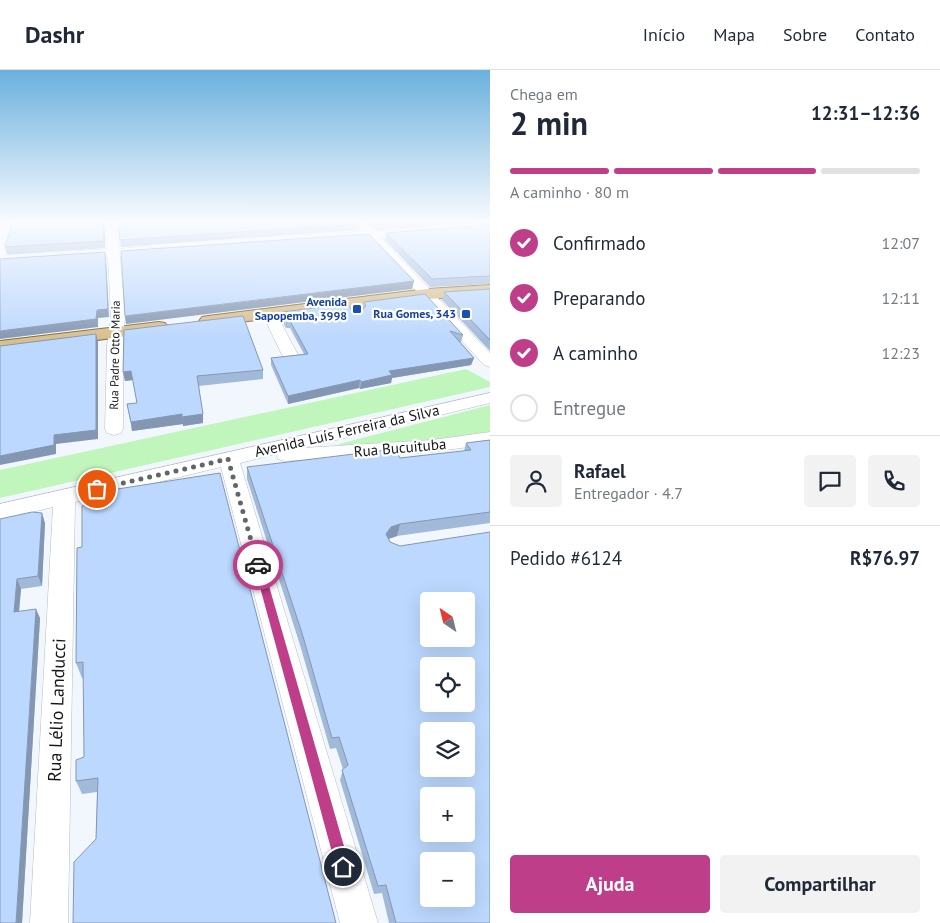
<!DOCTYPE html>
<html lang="pt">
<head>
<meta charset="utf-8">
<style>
	body { margin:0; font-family:"PT Sans",sans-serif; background:#f2f2f3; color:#1f2937; height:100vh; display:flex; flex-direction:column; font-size:19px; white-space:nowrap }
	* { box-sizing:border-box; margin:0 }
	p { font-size:16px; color:#747a83 }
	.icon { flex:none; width:28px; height:28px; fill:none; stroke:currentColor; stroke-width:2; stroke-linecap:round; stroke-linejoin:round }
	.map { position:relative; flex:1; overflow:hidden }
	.sheet { display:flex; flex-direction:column; background:#fff; width:450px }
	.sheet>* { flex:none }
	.needle { width:32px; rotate:325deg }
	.fabs { position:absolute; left:420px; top:522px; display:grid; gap:10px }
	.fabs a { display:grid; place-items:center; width:55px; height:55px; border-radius:5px; background:#fff; box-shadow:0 5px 20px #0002; font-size:25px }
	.pin { position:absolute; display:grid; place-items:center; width:42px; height:42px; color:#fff; margin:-21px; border:2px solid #fff; border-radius:50%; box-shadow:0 1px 5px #0007 }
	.courier { position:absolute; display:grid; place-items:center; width:50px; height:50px; margin:-25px; border:4px solid #be3e8a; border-radius:50%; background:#fff; color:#222; box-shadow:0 1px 6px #0007 }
	.overview em { font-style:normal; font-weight:600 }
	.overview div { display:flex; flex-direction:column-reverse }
	.overview { display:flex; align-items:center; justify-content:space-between; height:85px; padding:0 20px }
	h1 { font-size:32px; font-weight:600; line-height:38px }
	.bar { display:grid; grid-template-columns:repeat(4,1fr); gap:8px 5px; align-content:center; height:60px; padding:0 20px }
	.bar i { height:6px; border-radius:4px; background:#e0e1e3 }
	.bar .active { background:#be3e8a }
	.bar p { grid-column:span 4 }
	.line { display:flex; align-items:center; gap:12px; padding:0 20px; border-top:1px solid #e0e1e3 }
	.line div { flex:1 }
	.round { display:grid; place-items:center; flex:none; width:52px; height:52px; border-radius:5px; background:#f2f2f3 }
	ol { padding:0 20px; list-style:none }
	li { display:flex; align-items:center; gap:15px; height:55px }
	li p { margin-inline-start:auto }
	li .icon { padding:5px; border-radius:50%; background:#be3e8a; color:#fff; stroke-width:4 }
	li:last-child { color:#747a83 }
	li i { width:28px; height:28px; border:2px solid #e0e1e3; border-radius:50% }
	.cta { display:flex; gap:10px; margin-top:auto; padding:10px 20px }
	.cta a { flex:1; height:58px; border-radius:5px; background:#be3e8a; color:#fff; font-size:20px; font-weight:600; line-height:58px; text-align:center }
	.cta a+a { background:#f2f2f3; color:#1f2937 }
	header { display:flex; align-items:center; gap:30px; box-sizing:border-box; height:70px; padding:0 25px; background:#fff; border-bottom:1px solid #e0e1e3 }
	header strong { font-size:24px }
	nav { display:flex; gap:28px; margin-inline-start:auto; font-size:18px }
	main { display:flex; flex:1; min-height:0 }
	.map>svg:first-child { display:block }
</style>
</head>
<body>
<header>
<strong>Dashr</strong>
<nav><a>Início</a><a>Mapa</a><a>Sobre</a><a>Contato</a></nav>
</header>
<main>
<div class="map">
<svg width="490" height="853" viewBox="0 0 490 853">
	<rect width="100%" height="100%" fill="#f2f7fe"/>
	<g fill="#c0f6bc">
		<polygon points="466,299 490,312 490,317 0,428 0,400"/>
		<polygon points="490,335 490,364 344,381 340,379 339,374 343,373"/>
	</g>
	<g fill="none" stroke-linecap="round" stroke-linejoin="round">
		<g stroke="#b6bcc5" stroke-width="1">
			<g id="minor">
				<polygon points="106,150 116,150 119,179 149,176 155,180 149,184 120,186 125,247 123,275 123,359 121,363 114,365 107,363 105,359 107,275 111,247 108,187 78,189 72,185 78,181 107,179"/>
				<polygon points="353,150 364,150 374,161 418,160 420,162 418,164 414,165 380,167 490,283 490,297 484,295 368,168 338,168 336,166 338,164 363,161"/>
				<polygon points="269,239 274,240 276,243 298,285 296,288 284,288 282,285 262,243 264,240"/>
				<polygon points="490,323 490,333 303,378 432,370 490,362 490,374 432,382 285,391 278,389 276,384 240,393 378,853 340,853 221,397 75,432 68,853 30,853 53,437 0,450 0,434"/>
			</g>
		</g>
		<g stroke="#826935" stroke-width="2">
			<g id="major">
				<polygon points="490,215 490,225 427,229 208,256 202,255 199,251 202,247 208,246 427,219"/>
				<polygon points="159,252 165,253 168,257 165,261 0,283 0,271"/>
			</g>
		</g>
		<use href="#minor" fill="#fff" fill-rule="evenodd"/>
		<use href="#major" fill="#d7bf8e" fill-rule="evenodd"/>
	</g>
	<g fill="#a2bada">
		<polygon points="11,150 104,150 105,178 7,185 5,177 12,153"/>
		<polygon points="118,150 360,154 359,160 121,177"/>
		<polygon points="367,150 490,150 490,152 376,160"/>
		<polygon points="490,155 490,214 430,217 385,170 386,163"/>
		<polygon points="490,219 490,281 442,230 444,222"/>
		<polygon points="364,232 463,265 461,272 460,272 474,288 471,295 392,308 391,313 360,319 359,318 288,334 271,295 271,288 304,284 290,258 286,258 281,249 282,242 362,240 363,238"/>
		<polygon points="263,300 263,309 199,316 203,353 183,356 183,354 132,361 127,334 137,333 133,310 125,311 123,302"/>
		<polygon points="490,370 490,453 397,466 389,469 490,853 389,853 382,823 374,824 340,710 343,699 336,678 330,679 300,575 247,409 247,397 400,388 464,381 466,373"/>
		<polygon points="220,403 96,769 97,722 82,724 76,711 84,687 84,608 82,608 76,593 82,477 108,432 112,430"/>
		<polygon points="0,449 45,453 42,516 21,519 19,542 40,548 22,853"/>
	</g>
	<g fill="#8497b2">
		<polygon points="103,150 104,150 105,178 104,171"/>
		<polygon points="105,182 106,189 109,247 98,248 98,257 0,269 0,261 97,240"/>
		<polygon points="414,211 412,219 126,254 125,246"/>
		<polygon points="96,264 98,272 98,369 56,374 56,384 0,395 0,386"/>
		<polygon points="474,288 471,295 392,308 391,313 360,319 361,312 389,301"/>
		<polygon points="131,301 133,310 125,311 123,302"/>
		<polygon points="360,310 359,318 288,334 288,326"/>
		<polygon points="182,344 183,354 132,361 131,352"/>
		<polygon points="203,344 203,353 183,356 182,347"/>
		<polygon points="42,443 45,453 42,516 38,506"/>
		<polygon points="400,454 397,466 388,469 386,464 391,457"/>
		<polygon points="17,509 21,519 18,552 14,542"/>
		<polygon points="36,539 40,548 22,853 16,853"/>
	</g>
	<g fill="#bcd8fe" stroke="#8497b2" fill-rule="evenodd">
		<polygon points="13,150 103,150 104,171 5,177"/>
		<polygon points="118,150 357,150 360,154 120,170"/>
		<polygon points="374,150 422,150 377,153"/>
		<polygon points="490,155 490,206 432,209 386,163"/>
		<polygon points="369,164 414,211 125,246 121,181"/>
		<polygon points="105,182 108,239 97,240 96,249 0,261 0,189"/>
		<polygon points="490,219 490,270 444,222"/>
		<polygon points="425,224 463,265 450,261 474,288 389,301 392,305 361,312 360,310 288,326 271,288 308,284 290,251 286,251 282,242 347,234 352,240 362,240 366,236 364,232"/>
		<polygon points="243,246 263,300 197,306 203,344 182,347 182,344 131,352 127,334 137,333 131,301 123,302 124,260"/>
		<polygon points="96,264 96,360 54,365 54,375 0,386 0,276"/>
		<path d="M490 370V442L400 454 391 457 386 464 390 472 400 476 490 462V853H396L386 815 378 816 342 700 348 695 339 667 332 668 302 563 247 397 395 379 400 388 471 380 466 373ZM429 531H466V569H429ZM429 596H466V634H429ZM429 661H466V699H429ZM429 726H466V764H429ZM429 791H466V829H429Z"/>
		<polygon points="220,403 336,853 73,853 74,792 96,769 98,708 76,711 76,690 84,687 83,592 76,593 77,478 82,477 82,436 108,432 108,430 112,430 111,420"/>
		<polygon points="32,442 42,443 38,506 17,509 14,542 36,539 16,853 0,853 0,449"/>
	</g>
	<linearGradient id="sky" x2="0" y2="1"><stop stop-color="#6ab0dd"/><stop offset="0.56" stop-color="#f9fbff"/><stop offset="1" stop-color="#f9fbff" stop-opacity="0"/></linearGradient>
	<rect width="490" height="270" fill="url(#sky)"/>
	<polygon fill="#be3e8a" points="258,491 263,495 350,797 348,802 343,804 338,802 336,797 254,495"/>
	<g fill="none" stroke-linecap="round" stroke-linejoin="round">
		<polyline stroke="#62656a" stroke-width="5" stroke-dasharray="0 9" points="97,419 228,389 258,495"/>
	</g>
	<g fill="#1a4fb4" stroke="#fff" stroke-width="2">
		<rect x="352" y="234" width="10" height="10" rx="2.5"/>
		<rect x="461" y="239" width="10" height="10" rx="2.5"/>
	</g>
	<g text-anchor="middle" stroke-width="4.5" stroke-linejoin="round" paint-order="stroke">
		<g font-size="12" font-weight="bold" fill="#164399" stroke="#fff" text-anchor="end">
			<text x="347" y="236">Avenida<tspan x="347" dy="14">Sapopemba, 3998</tspan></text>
			<text x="456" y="248">Rua Gomes, 343</text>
		</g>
		<g font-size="12" fill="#15171a" stroke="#fff">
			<text transform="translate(115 285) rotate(-89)" y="4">Rua Padre Otto Maria</text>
		</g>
		<g font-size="15" fill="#15171a" stroke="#fff">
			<text transform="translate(347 361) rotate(-13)" y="5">Avenida Luís Ferreira da Silva</text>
			<text transform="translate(400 378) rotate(-5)" y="5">Rua Bucuituba</text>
		</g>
		<g font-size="18" fill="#15171a" stroke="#fff">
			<text transform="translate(57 640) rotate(-88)" y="6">Rua Lélio Landucci</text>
		</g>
	</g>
</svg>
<div class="fabs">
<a><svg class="needle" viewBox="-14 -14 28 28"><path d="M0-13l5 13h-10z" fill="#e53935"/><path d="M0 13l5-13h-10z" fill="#747a83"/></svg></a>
<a><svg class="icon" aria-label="locate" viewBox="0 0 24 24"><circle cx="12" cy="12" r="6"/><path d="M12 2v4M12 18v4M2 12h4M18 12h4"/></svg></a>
<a><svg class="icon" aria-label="layers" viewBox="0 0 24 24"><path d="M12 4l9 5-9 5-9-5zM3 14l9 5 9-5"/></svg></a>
<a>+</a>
<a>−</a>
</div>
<div class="pin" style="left:97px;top:419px;background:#ea580c"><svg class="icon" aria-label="bag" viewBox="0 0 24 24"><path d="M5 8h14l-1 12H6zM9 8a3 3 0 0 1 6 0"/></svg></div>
<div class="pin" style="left:343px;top:797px;background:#1f2937"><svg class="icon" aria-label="home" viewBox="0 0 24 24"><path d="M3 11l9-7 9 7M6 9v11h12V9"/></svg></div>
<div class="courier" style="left:258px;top:495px"><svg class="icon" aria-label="car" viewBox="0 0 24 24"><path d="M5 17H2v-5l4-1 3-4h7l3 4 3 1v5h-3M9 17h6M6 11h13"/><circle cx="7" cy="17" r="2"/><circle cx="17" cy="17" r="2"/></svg></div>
</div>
<section class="sheet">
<div class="overview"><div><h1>2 min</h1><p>Chega em</p></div><em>12:31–12:36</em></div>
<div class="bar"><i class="active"></i><i class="active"></i><i class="active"></i><i></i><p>A caminho · 80 m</p></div>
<ol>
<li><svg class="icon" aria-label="check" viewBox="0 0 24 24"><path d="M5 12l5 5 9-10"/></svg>Confirmado<p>12:07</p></li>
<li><svg class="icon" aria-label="check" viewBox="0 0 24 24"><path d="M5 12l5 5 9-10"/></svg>Preparando<p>12:11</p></li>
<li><svg class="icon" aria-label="check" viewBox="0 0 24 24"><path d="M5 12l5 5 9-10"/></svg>A caminho<p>12:23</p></li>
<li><i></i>Entregue</li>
</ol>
<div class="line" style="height:90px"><a class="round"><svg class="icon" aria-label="person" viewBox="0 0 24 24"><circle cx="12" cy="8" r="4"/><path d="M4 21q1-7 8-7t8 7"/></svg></a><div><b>Rafael</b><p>Entregador · 4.7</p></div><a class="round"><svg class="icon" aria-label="chat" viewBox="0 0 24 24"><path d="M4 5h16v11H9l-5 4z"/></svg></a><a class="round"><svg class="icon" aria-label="phone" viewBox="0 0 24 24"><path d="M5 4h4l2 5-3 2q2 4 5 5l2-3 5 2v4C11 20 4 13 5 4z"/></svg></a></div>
<div class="line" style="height:65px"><div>Pedido #6124</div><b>R$76.97</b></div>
<div class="cta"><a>Ajuda</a><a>Compartilhar</a></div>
</section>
</main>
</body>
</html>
